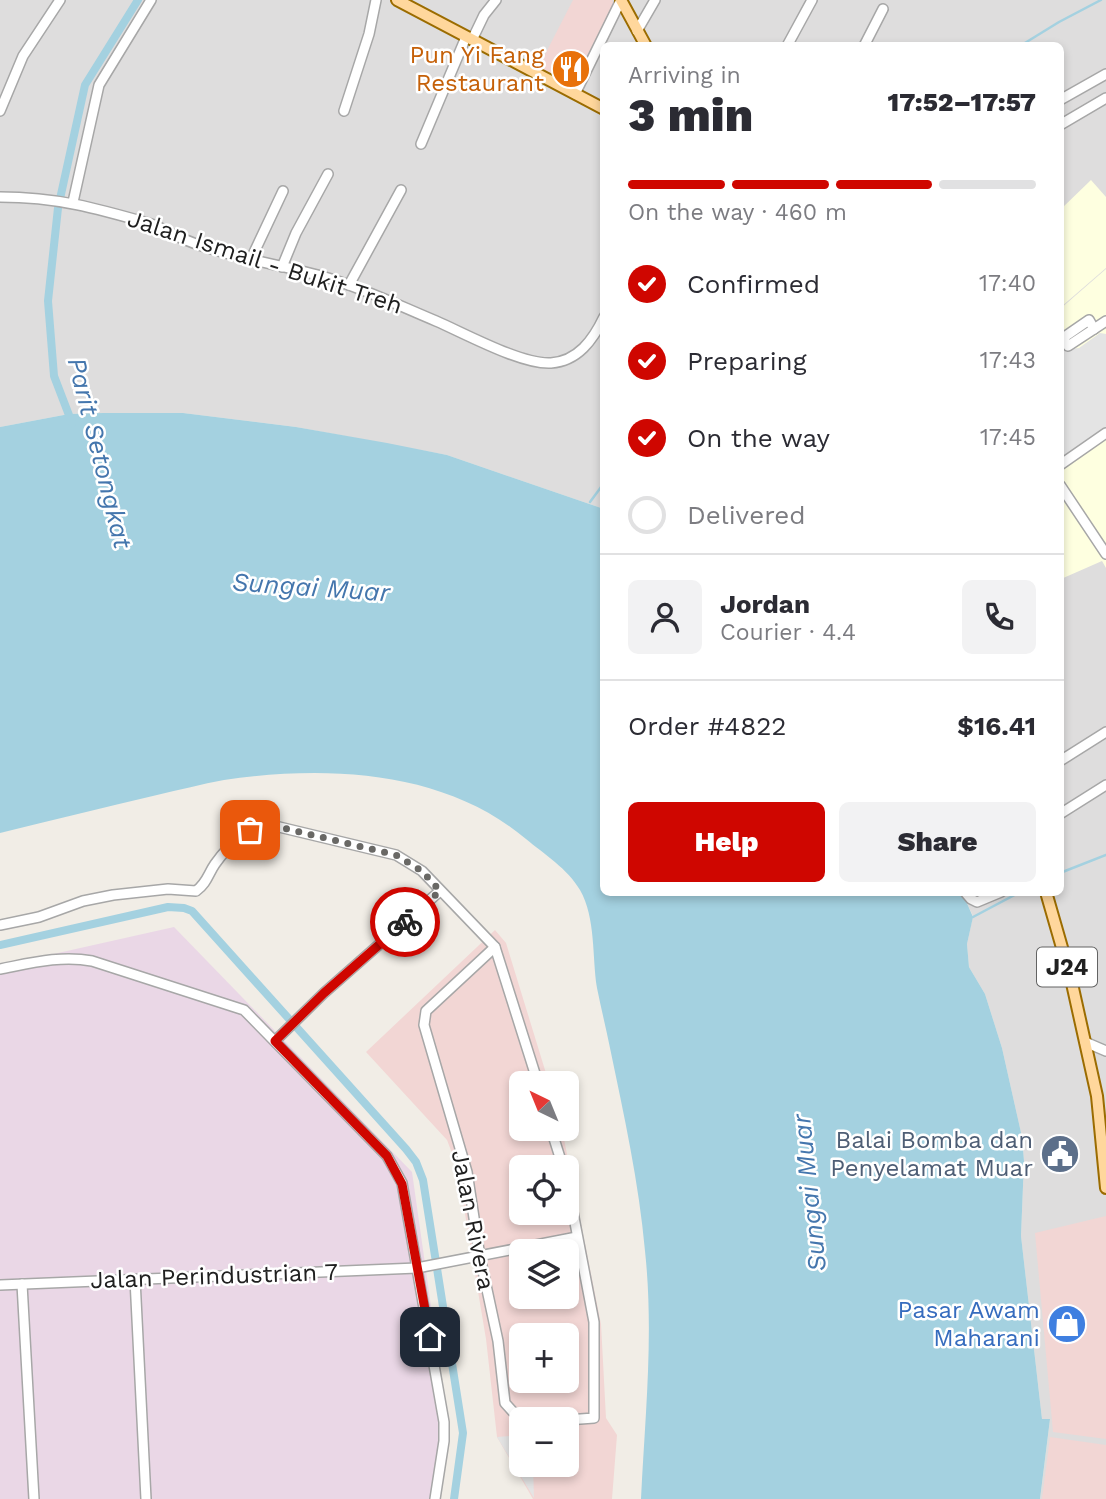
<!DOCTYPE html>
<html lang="en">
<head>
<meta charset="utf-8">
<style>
	body { margin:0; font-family:"Work Sans",sans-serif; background:#f2f2f3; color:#2b2b33; height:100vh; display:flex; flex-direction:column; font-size:26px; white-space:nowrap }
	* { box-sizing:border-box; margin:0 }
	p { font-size:23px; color:#7c7c81 }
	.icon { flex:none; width:38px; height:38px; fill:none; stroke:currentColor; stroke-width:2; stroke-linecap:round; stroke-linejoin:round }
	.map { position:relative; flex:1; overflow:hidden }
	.sheet { position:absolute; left:600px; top:42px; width:464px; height:854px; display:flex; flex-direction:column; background:#fff; border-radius:10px; box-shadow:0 4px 10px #0003 }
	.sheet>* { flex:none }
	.needle { width:46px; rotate:317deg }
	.tools { position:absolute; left:509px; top:1071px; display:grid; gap:14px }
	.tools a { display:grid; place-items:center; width:70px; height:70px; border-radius:10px; background:#fff; box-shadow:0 4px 10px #0003; font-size:35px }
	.pin { position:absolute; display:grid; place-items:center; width:60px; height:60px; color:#fff; margin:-30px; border-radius:14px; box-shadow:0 4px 10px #0006 }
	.courier { position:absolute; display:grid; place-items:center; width:70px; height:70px; margin:-35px; border:5px solid #cf0600; border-radius:50%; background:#fff; color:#222; box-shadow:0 2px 9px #0007 }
	.summary em { font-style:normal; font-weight:800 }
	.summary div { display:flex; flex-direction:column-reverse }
	.summary { display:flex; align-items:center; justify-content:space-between; height:119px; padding:0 28px }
	h1 { font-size:46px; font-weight:800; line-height:52px }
	.bar { display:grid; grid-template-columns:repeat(4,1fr); gap:10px 7px; align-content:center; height:84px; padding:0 28px }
	.bar i { height:9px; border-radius:5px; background:#e1e1e2 }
	.bar .on { background:#cf0600 }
	.bar p { grid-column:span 4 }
	.line { display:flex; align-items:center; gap:18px; padding:0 28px; border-top:2px solid #e1e1e2 }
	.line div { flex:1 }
	.round { display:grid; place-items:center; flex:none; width:74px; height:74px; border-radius:10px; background:#f2f2f3 }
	ol { padding:0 28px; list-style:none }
	li { display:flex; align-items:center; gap:21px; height:77px }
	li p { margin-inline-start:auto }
	li .icon { padding:7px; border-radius:50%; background:#cf0600; color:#fff; stroke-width:4 }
	li:last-child { color:#7c7c81 }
	li i { width:38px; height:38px; border:4px solid #e1e1e2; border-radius:50% }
	.action { display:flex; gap:14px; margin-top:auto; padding:14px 28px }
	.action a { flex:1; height:80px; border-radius:10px; background:#cf0600; color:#fff; font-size:28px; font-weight:800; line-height:80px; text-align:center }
	.action a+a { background:#f2f2f3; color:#2b2b33 }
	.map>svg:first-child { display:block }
</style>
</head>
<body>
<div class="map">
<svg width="1106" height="1499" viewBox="0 0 1106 1499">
	<rect width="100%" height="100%" fill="#f1ede6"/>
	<polygon fill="#dedddd" points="0,0 1106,0 1106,1499 1040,1499 1050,1419 1042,1419 1021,1236 1024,1161 1022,1137 1002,1048 985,994 969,967 967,944 973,916 962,893 1060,892 1060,46 604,46 604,509 447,455 296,427 183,413 103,413 69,414 0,427"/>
	<g fill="#f2d6d4" fill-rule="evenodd">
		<polygon points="573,0 612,0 614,5 574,88 537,70"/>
		<path d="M495 930 506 943 549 1083H522V1129H562L601 1324 606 1418 617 1435 612 1499H533L497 1437 486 1339 457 1166 447 1140 366 1052ZM522 1167H567V1213H522ZM522 1251H567V1297H522ZM522 1335H567V1381H522ZM522 1419H567V1465H522Z"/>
		<polygon points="1106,1216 1106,1439 1053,1432 1035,1233"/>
		<polygon points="1050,1437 1106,1445 1106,1499 1042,1499"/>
	</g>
	<polygon fill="#ead7e6" points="174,927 412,1172 449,1433 437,1499 0,1499 0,966"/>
	<g fill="#feffe0">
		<polygon points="1091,180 1106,197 1106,268 1061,307 1061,209"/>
		<polygon points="1106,269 1106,568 1102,561 1061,579 1060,309"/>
	</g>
	<g fill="#e4e4e4">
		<polygon points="1100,333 1106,334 1106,428 1061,458 1061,350 1079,348"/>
		<polygon points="521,1435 522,1465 533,1465 534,1498 497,1437"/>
	</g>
	<path fill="#a4d1e0" d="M103 413H183L296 427 387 443 447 455 604 509V892H962L973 917 967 944 969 967 985 994 1002 1048 1022 1137 1024 1161 1021 1236 1042 1419H1050L1040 1499H641C645 1416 654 1334 645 1251 639 1183 624 1115 610 1048 606 1028 601 1008 597 988 592 957 596 918 580 890 568 869 544 854 526 839 444 770 327 765 224 780 202 784 179 790 157 795 105 807 53 820 0 833V427L69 414Z"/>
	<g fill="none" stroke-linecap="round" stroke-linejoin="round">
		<g stroke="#a4d1e0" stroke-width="2.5">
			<polyline points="1020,46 1059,22 1101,0"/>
			<polyline points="590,502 604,483"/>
			<polyline points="1060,873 1106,855"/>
			<polyline points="973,917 1020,892"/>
		</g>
		<g stroke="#a4d1e0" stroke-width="8">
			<polyline points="72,423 54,376 48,301 58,208 85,85 138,0"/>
			<polyline points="0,945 168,907 184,908 192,911 406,1149 416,1162 423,1180 463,1433 454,1499"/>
		</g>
		<g stroke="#a7a7a7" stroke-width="12">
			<g id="minor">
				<polyline points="637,31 655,0"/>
				<polyline points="472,40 484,15 496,0"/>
				<polyline points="787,46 812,0"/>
				<polyline points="864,46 883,9"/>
				<polyline points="575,94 621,0"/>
				<polyline points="1060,100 1106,74"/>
				<polyline points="0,111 23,56 60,0"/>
				<polyline points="344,111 369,34 376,0"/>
				<polyline points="1060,125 1106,98"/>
				<polyline points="421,144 466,37"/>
				<path d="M0 197C59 197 99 209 155 225 207 256 271 261 328 278 365 289 400 306 436 321 464 333 522 365 551 363 578 361 593 340 604 317"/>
				<polyline points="73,202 99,85 151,0"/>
				<polyline points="251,259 283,191"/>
				<polyline points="282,267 296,233 328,174"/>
				<polyline points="349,285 401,190"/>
				<polyline points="1063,338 1068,346 1106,321"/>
				<polyline points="1060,340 1089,320 1094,329"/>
				<polyline points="1060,465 1106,433"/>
				<polyline points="1060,485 1106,554"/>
				<polyline points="1060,761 1106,732"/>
				<polyline points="1060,814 1106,785"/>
				<polyline points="965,892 971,899 977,902 1001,892"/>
				<path d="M0 925 39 917 83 901 113 895 168 889 196 891C207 883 208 874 215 864 229 844 250 825 275 826L396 855 422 871 495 947 538 1083"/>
				<polyline points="495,947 426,1011 424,1025 467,1172 480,1257 498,1341 505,1403 522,1422"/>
				<path d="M0 969C31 963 61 955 92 961L244 1010 387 1156 402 1183 444 1422V1441L435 1499"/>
				<polyline points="275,1041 324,993 440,891"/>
				<polyline points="1085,1042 1106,1051"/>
				<polyline points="551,1129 563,1167"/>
				<polyline points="567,1181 594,1322 594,1418 567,1420"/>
				<polyline points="135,1279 146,1499"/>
				<polyline points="22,1284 34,1499"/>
				<polyline points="0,1285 417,1268 577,1237"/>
			</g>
		</g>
		<g stroke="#9b6c00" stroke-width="14">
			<g id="major">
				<polyline points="397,0 604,109"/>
				<polyline points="621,0 646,46"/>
				<polyline points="1046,892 1071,979 1097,1096 1106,1188"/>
			</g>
		</g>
		<use href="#minor" stroke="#fff" stroke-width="9"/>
		<use href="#major" stroke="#ffd79c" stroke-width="10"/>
	</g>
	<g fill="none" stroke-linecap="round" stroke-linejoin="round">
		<polyline stroke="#696865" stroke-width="7" stroke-dasharray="0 12.6" points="250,830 263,825 275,826 396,855 422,871 440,891 405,922"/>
		<polyline stroke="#cf0600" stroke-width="9" points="405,922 324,993 275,1041 387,1156 402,1184 430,1337"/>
	</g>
	<defs>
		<g id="restaurant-disc" transform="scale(2.0125)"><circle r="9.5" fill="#e8710a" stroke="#fff"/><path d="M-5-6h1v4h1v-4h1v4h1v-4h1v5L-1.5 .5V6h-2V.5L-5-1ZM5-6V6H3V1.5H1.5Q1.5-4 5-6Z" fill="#fff"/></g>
		<g id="civic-disc" transform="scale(2.0125)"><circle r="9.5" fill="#5c6f8a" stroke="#fff"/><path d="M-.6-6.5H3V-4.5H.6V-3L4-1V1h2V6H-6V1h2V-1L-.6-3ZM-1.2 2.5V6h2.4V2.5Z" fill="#fff"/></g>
		<g id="shop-disc" transform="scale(2.0125)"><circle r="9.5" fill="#3f7fe0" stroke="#fff"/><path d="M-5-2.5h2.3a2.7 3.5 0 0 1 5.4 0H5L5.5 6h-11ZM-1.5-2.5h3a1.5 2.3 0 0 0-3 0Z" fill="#fff"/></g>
	</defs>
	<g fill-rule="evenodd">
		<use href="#restaurant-disc" x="571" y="69"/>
		<use href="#civic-disc" x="1060" y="1154"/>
		<use href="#shop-disc" x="1067" y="1324"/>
	</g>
	<g text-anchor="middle" stroke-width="5" stroke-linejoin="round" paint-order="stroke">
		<rect fill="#fff" stroke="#636363" stroke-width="2" x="1037" y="947.5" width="60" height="39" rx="5"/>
		<g font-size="23" font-weight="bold" fill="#202020">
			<text x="1067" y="975">J24</text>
		</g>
		<g font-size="24" fill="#c56008" stroke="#fff" text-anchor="end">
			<text x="544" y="63">Pun Yi Fang<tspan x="544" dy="28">Restaurant</tspan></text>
		</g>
		<g font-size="24" fill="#202020" stroke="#fff">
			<text transform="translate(265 262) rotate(18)" y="8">Jalan Ismail - Bukit Treh</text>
			<text transform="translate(473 1220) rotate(79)" y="8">Jalan Rivera</text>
			<text transform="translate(214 1276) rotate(-2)" y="8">Jalan Perindustrian 7</text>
		</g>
		<g font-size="24" fill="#4e5e75" stroke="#fff" text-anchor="end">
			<text x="1033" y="1148">Balai Bomba dan<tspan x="1033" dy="28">Penyelamat Muar</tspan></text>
		</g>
		<g font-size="24" fill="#366cbe" stroke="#fff" text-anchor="end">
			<text x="1040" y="1318">Pasar Awam<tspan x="1040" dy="28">Maharani</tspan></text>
		</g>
		<g font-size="26" font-style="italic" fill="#4476ad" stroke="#fff">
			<text transform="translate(100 453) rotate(76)" y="9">Parit Setongkat</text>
			<text transform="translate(311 587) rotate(4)" y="9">Sungai Muar</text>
			<text transform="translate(809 1193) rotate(-96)" y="9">Sungai Muar</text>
		</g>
	</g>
</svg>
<div class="tools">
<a><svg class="needle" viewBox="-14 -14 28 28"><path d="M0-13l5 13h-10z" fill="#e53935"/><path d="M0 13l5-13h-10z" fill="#7c7c81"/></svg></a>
<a><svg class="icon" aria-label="locate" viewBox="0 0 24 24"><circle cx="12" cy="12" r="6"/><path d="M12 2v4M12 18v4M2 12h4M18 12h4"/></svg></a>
<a><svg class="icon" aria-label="layers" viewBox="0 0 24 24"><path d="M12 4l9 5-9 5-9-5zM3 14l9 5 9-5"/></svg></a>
<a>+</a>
<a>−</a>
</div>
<div class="pin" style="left:250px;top:830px;background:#ea580c"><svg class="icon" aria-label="bag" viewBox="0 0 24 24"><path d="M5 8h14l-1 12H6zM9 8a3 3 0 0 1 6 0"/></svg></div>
<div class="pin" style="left:430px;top:1337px;background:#1f2937"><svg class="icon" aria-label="home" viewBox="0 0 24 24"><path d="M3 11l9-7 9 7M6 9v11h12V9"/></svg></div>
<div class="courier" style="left:405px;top:922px"><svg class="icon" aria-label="bike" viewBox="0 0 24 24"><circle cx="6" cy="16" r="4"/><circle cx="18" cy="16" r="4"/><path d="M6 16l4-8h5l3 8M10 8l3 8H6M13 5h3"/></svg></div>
<section class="sheet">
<div class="summary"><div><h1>3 min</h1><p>Arriving in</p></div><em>17:52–17:57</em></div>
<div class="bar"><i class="on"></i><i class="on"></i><i class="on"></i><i></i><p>On the way · 460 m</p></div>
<ol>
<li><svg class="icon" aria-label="check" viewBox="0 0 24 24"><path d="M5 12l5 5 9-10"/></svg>Confirmed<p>17:40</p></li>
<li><svg class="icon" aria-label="check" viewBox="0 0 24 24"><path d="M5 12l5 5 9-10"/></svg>Preparing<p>17:43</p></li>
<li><svg class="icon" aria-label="check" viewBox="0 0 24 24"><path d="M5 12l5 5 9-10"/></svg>On the way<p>17:45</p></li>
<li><i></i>Delivered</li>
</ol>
<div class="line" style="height:126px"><a class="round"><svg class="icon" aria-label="person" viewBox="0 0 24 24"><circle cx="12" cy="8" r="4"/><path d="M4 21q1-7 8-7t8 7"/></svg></a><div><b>Jordan</b><p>Courier · 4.4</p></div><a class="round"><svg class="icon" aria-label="phone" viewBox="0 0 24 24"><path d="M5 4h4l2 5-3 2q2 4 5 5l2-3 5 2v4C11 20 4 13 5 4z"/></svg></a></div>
<div class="line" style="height:91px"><div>Order #4822</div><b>$16.41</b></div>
<div class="action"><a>Help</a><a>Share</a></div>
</section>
</div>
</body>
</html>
